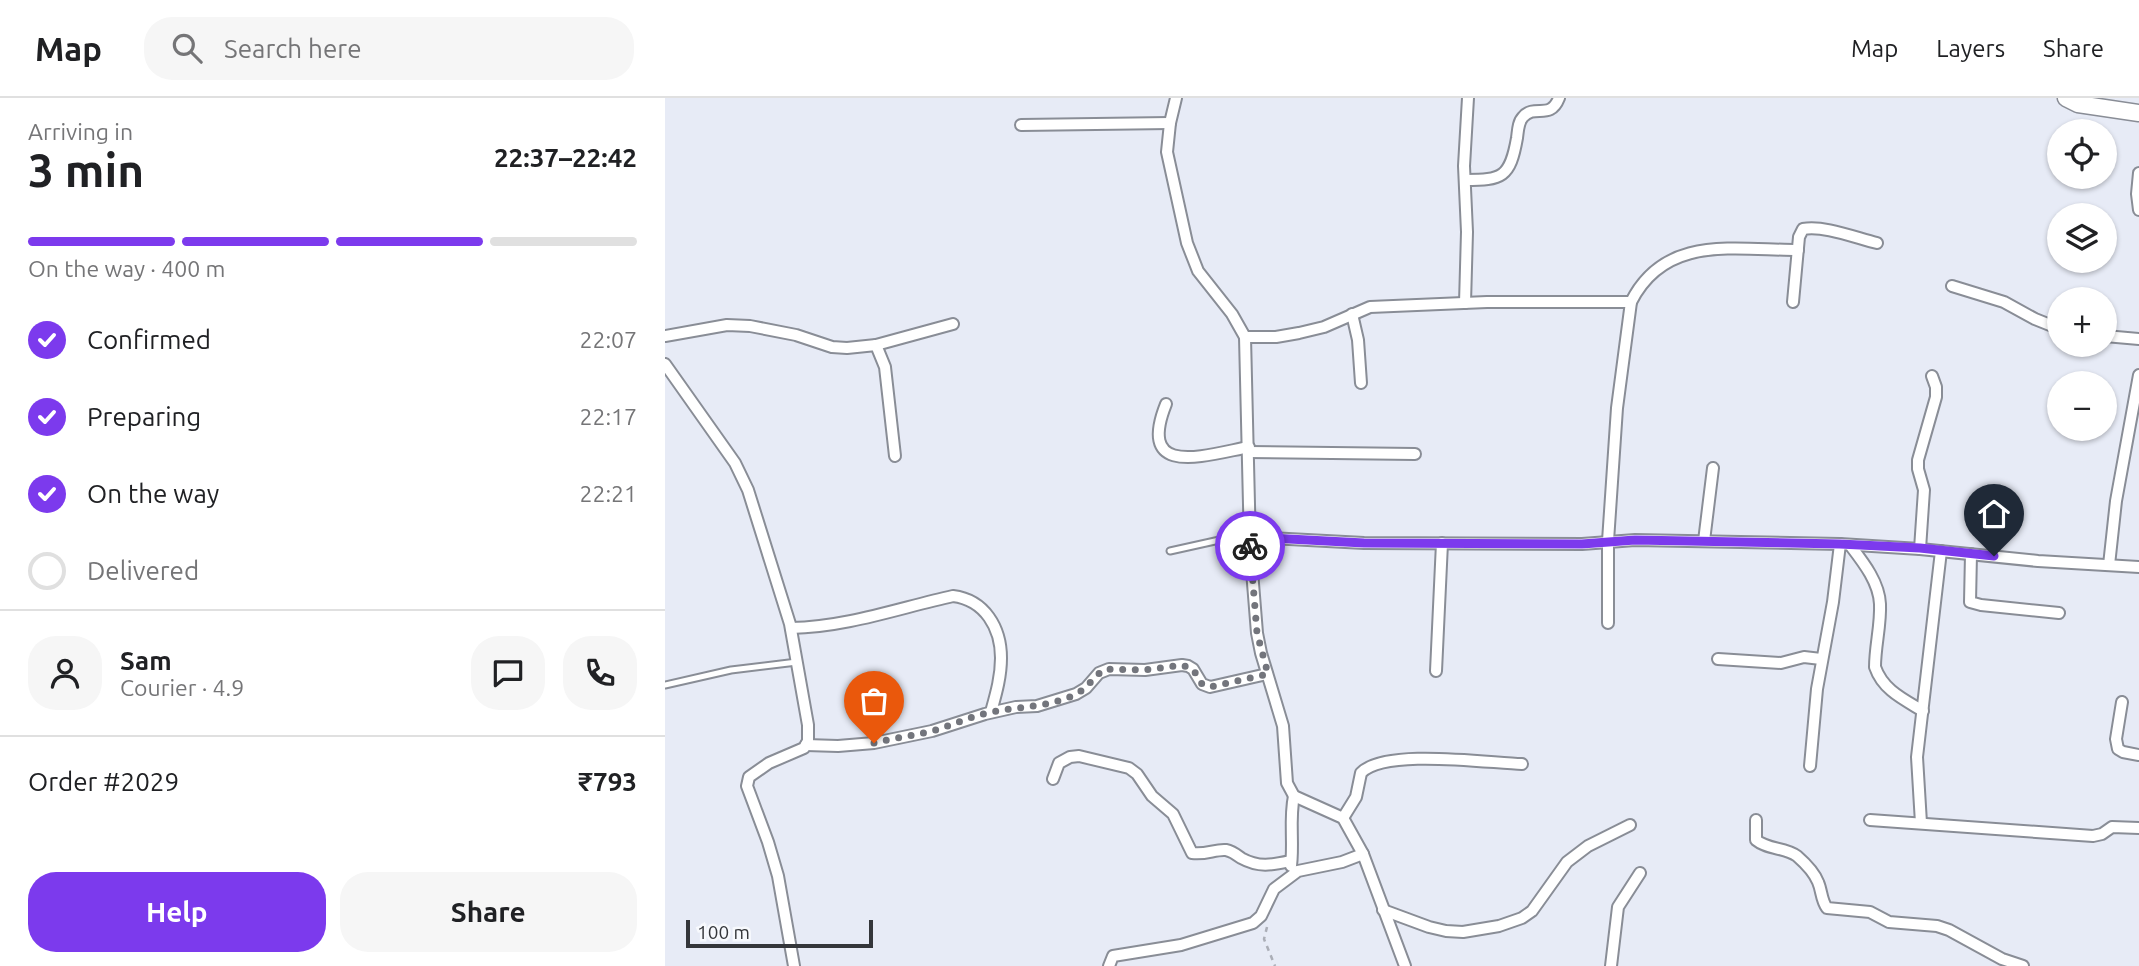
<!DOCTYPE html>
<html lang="en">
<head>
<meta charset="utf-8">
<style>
	body { margin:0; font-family:Ubuntu,sans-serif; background:#f6f6f6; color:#202124; height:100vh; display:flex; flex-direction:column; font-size:26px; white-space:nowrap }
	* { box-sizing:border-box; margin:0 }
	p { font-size:23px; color:#757577 }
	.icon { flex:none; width:38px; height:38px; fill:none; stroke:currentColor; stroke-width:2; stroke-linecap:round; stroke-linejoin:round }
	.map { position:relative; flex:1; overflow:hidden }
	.side { display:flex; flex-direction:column; background:#fff; width:665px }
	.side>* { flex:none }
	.fabs { position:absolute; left:1382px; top:21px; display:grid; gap:14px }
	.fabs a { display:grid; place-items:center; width:70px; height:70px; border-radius:50%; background:#fff; box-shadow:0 2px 5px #0004; font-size:35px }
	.scale { position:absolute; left:21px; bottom:18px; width:187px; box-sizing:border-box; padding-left:7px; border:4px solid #34363a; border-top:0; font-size:19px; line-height:24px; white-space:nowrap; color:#34363a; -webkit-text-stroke:5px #f7f9fd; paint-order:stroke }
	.pin { position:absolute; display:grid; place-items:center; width:60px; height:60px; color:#fff; margin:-72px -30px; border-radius:50% 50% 50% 0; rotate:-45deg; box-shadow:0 0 7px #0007 }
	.pin .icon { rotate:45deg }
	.courier { position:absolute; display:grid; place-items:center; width:70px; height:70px; margin:-35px; border:5px solid #7c3aed; border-radius:50%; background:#fff; color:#222; box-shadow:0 2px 9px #0007 }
	.overview em { font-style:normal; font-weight:700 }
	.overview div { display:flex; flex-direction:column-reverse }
	.overview { display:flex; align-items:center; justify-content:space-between; height:119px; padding:0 28px }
	h1 { font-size:46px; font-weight:700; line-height:52px }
	.bar { display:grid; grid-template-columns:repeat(4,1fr); gap:10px 7px; align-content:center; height:84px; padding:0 28px }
	.bar i { height:9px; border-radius:5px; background:#e0e0e0 }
	.bar .current { background:#7c3aed }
	.bar p { grid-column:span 4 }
	.line { display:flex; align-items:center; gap:18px; padding:0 28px; border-top:2px solid #e0e0e0 }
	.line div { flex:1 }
	.round { display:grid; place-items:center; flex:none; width:74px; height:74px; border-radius:28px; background:#f6f6f6 }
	ol { padding:0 28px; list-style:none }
	li { display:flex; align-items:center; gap:21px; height:77px }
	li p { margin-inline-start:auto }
	li .icon { padding:7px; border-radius:50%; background:#7c3aed; color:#fff; stroke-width:4 }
	li:last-child { color:#757577 }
	li i { width:38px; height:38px; border:4px solid #e0e0e0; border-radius:50% }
	.button { display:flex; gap:14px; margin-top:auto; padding:14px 28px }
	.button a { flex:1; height:80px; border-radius:28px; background:#7c3aed; color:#fff; font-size:28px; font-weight:700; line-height:80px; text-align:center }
	.button a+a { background:#f6f6f6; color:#202124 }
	header { display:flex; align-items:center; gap:42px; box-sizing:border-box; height:98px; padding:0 35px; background:#fff; border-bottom:2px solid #e0e0e0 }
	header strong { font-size:33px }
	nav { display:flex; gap:38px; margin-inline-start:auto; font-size:24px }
	.search { width:490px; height:63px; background:#f6f6f6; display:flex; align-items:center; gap:18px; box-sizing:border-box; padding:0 24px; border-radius:28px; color:#757577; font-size:26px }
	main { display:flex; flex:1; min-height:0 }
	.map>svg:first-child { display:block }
</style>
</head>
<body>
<header>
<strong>Map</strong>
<div class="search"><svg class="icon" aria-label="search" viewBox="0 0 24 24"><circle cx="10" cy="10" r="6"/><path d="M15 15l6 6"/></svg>Search here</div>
<nav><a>Map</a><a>Layers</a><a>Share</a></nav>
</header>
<main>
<section class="side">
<div class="overview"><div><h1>3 min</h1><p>Arriving in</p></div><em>22:37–22:42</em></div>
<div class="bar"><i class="current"></i><i class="current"></i><i class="current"></i><i></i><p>On the way · 400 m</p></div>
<ol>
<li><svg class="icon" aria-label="check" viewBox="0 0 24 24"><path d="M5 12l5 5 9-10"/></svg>Confirmed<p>22:07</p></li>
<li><svg class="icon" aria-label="check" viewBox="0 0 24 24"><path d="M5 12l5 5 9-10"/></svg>Preparing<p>22:17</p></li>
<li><svg class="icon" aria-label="check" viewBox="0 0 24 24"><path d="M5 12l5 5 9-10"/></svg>On the way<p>22:21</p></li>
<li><i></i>Delivered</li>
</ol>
<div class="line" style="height:126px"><a class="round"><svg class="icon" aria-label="person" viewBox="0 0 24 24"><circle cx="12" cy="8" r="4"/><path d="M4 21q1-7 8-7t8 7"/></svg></a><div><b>Sam</b><p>Courier · 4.9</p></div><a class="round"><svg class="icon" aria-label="chat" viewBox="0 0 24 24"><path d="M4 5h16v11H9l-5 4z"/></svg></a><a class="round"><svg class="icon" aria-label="phone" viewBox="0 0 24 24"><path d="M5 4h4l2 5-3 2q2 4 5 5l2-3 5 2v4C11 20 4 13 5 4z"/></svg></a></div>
<div class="line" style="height:91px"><div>Order #2029</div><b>₹793</b></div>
<div class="button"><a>Help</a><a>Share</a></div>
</section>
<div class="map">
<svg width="1474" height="868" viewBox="0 0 1474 868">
	<rect width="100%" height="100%" fill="#e7ebf6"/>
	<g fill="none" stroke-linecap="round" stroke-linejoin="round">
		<g stroke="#898d96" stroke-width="9">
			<g id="service">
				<polyline points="505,453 559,441 585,432"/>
				<polyline points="0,587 66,572 132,564"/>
			</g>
		</g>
		<g stroke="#898d96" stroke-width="14">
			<g id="minor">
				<polyline points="511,0 505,25 502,54 522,145 533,173 567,216 580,239 585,448 592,535 596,555 618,628 622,685 629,698 678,720 698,756 740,868"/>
				<polyline points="356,27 505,25"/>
				<polyline points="1474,75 1472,96 1474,112"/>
				<path d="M800 82C837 82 845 80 852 40 853 33 853 24 858 19 870 5 885 23 894 0"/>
				<polyline points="1287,188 1339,204 1370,221 1395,231"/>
				<path d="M1128 204 1134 139 1138 131C1159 127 1191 140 1212 145"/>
				<polyline points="800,205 802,134 799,68 803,0"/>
				<polyline points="687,216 693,242 696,285"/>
				<polyline points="0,238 62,227 85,228 131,237 167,249 182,250 211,247 288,226"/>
				<polyline points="1440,238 1474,241"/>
				<polyline points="580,239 611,239 634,235 659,229 705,209 822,204 966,204"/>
				<polyline points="211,247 220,269 230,358"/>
				<polyline points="0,266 70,365 83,392 125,526 143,627 143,643 139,650 104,665 84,679 82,688 103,744 113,778 129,868"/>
				<path d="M501 306C471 381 541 357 584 349"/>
				<polyline points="583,354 750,356"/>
				<polyline points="585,439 699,445 917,446 970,442 1175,446 1255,451 1373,463 1474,469"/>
				<polyline points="1039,443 1048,370"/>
				<path d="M1185 447C1198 464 1214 484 1215 506 1216 527 1210 548 1210 569 1218 592 1238 601 1258 613"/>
				<polyline points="1255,451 1259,392 1253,371 1253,362 1271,299 1271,289 1267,278"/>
				<polyline points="1306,456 1305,504 1316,507 1394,515"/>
				<polyline points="1444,467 1451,403 1474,277"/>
				<path d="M943 525V443L952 310 966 204C1000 136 1070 152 1133 152"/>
				<path d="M126 530C182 529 234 510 288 498 320 502 336 530 336 560 336 579 331 596 326 614"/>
				<polyline points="1053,561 1116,565 1139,559 1156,561"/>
				<polyline points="771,573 777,445"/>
				<polyline points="1457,604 1451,641 1453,651 1458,654 1474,657"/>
				<polyline points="141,647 173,648 209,645 267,633 320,616 351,609 372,608 411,596 421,590 434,575 444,571 480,572 517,567 523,568 528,571 537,586 545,589 602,576"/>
				<polyline points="1145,668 1152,591 1168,504 1175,446"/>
				<path d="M388 681 394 665 405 659 414 658 464 670 472 676 487 698 508 716 527 755C541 757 550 751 561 752 567 753 572 757 576 760 594 770 607 767 626 763"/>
				<path d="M678 720 691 699 696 675C719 650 823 665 857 666"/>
				<path d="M1091 722V742C1103 752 1120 749 1132 758 1140 765 1149 774 1153 784 1157 793 1156 802 1162 810L1205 814 1224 824 1272 828 1284 832 1337 861 1358 868"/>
				<polyline points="1205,722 1428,738 1437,736 1447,729 1474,730"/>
				<polyline points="1256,725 1252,659 1276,453"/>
				<path d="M626 768C629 744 624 721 629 698"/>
				<polyline points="718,812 764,829 781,833 798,834 834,828 857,820 867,813 902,764 923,748 965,727"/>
				<polyline points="444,868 448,858 516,847 588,825 596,818 609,791 633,773 677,764 698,756"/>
				<polyline points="946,868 953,809 975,775"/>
			</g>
		</g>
		<g stroke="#898d96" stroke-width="19">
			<polyline id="secondary" points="1401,0 1413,6 1474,15"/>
		</g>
		<polyline stroke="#abaeb7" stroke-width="2.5" stroke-dasharray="5 5" stroke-linecap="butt" points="602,829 599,841 610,868"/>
		<use href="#service" stroke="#fff" stroke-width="5"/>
		<use href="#minor" stroke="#fff" stroke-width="10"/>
		<use href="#secondary" stroke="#fff" stroke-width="16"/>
	</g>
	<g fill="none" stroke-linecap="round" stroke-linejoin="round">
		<path stroke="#73757c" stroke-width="7" stroke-dasharray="0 12.6" d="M209 645C228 640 248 638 267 633 286 628 303 619 323 615 352 608 384 610 411 596 423 590 429 578 440 571L480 572 517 567 528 571 537 586 545 589 603 576 592 535 585 448"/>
		<polyline stroke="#7c3aed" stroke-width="9" points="585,448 585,439 699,445 917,446 970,442 1175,446 1255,450 1329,458"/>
	</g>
</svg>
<div class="fabs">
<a><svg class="icon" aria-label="locate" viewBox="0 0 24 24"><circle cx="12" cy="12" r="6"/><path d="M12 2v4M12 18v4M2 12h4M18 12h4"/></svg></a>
<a><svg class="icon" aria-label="layers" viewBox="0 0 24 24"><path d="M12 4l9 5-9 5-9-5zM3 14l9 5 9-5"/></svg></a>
<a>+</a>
<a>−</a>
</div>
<div class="scale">100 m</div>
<div class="pin" style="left:209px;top:645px;background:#ea580c"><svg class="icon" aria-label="bag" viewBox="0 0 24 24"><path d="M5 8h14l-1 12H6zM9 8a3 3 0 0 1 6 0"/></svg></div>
<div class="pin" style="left:1329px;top:458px;background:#1f2937"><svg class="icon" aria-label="home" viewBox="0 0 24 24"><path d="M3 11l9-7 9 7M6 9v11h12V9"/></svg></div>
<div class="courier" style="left:585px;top:448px"><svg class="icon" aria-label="bike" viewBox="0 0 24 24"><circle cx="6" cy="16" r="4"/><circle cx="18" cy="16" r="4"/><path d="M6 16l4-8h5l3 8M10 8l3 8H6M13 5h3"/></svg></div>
</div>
</main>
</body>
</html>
